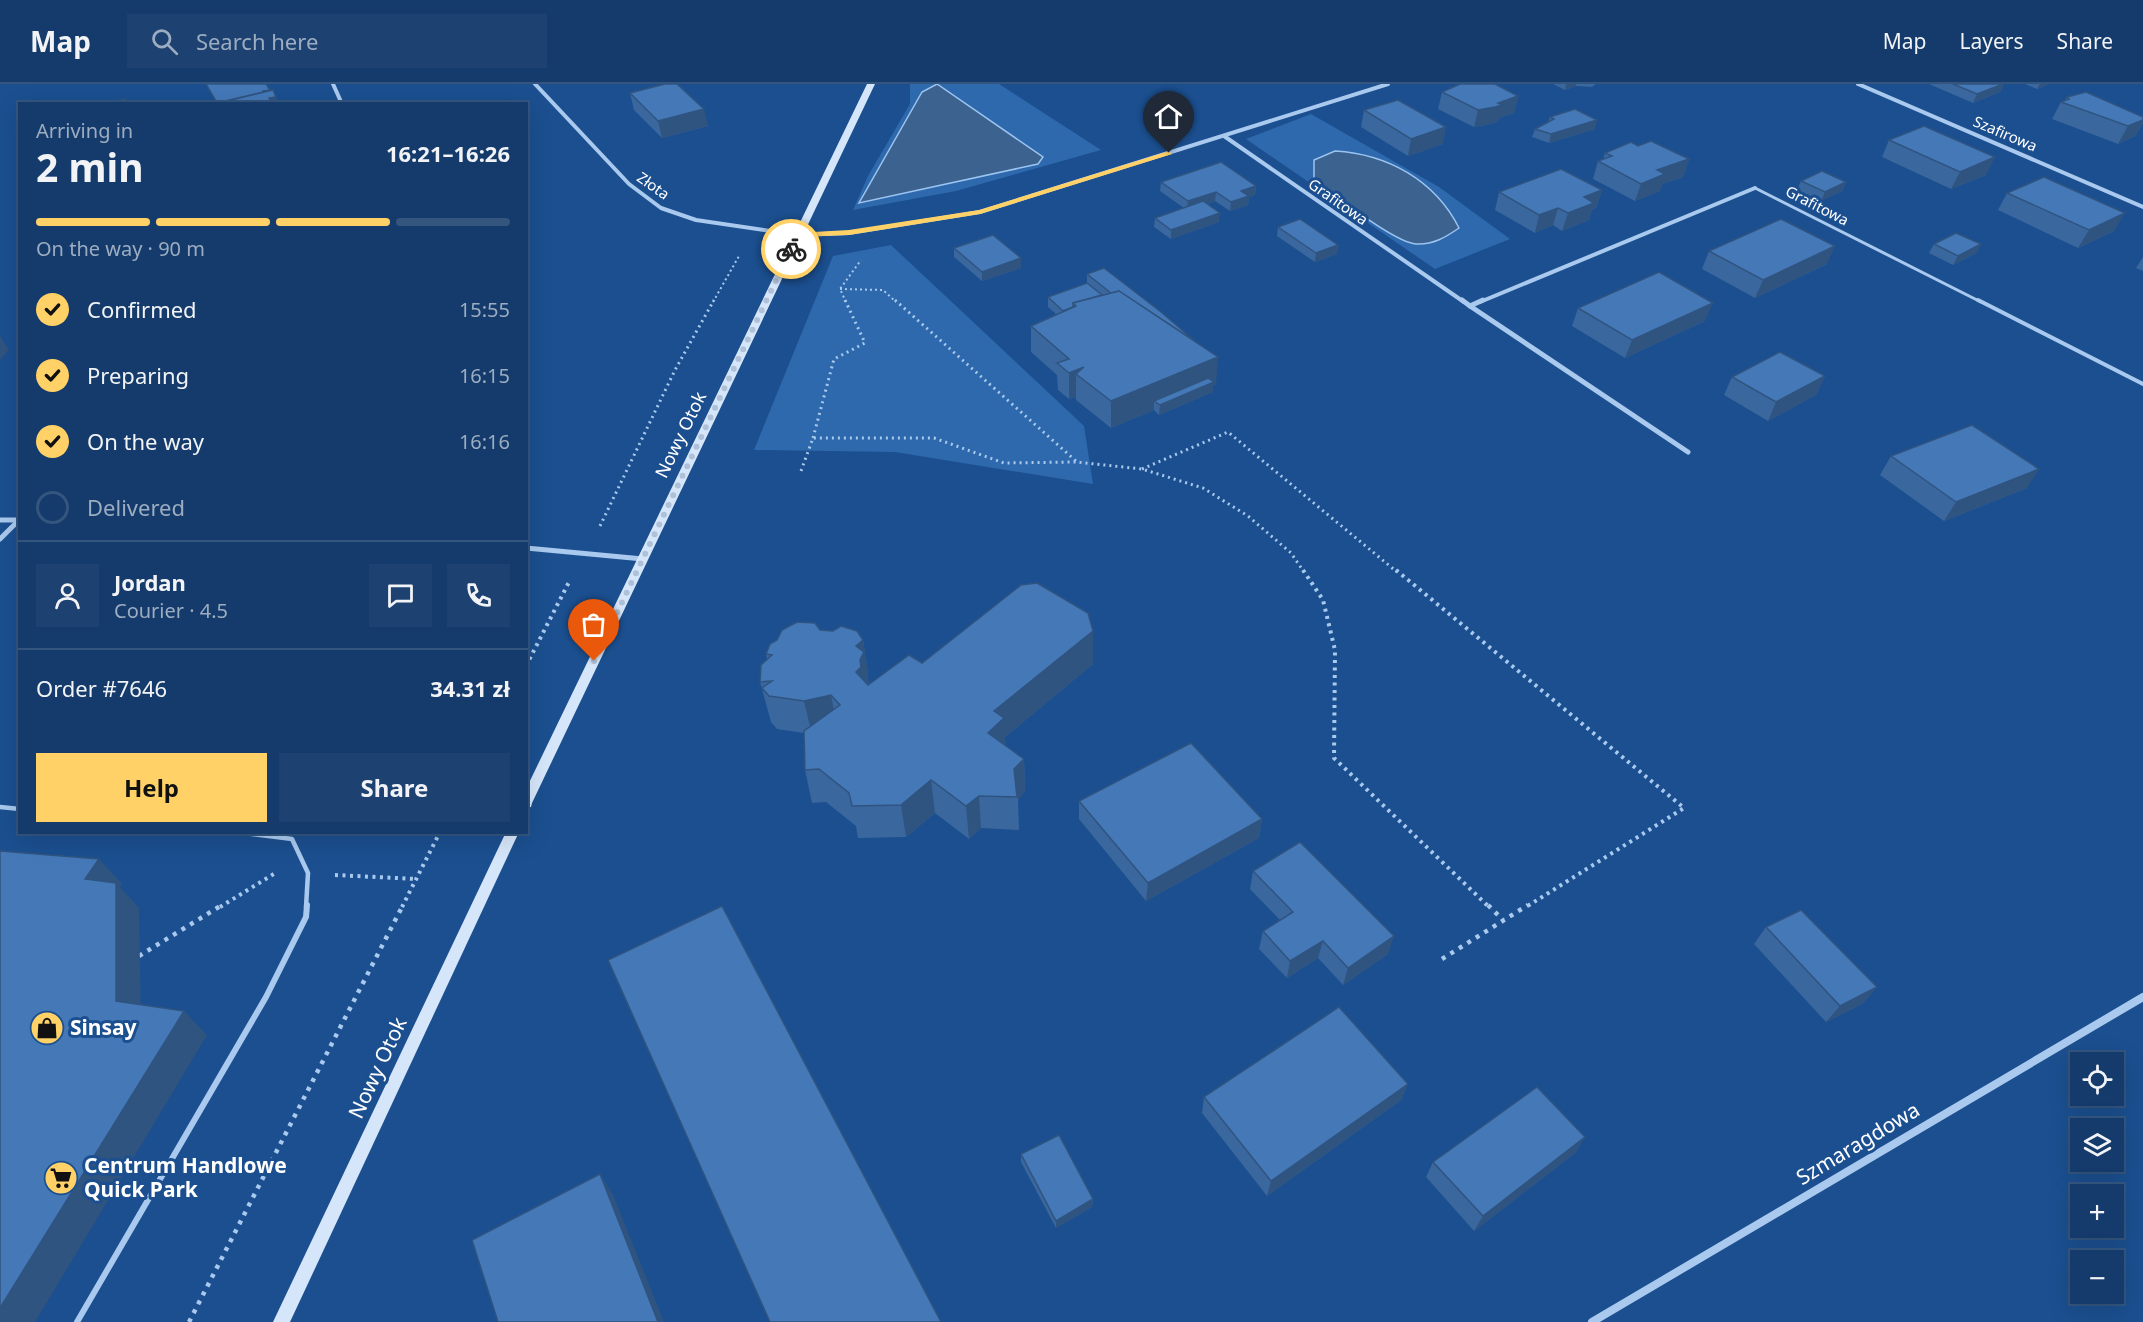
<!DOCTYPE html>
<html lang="en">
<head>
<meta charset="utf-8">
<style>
	body { margin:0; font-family:"Noto Sans",sans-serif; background:#1d4271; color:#f1f3f6; height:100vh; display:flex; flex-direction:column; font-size:22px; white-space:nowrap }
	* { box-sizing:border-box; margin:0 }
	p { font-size:20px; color:#9dadc1 }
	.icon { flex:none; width:33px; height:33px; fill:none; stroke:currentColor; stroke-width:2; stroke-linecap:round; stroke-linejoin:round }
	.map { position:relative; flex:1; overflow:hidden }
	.panel { position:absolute; left:18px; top:18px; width:510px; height:732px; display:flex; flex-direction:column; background:#143b6b; border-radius:0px; box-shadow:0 6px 24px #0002,0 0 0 2px #33557e }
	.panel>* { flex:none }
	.tools { position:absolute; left:2070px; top:968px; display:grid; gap:12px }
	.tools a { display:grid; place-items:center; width:54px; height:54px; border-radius:0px; background:#143b6b; box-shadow:0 6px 24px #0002,0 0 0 2px #33557e; font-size:30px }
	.pin { position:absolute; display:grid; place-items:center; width:51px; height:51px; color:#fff; margin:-62px -26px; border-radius:50% 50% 50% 0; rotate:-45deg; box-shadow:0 0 6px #0007 }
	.pin .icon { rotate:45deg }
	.courier { position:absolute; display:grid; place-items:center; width:60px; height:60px; margin:-30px; border:4px solid #ffd166; border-radius:50%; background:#fff; color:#222; box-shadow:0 2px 8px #0007 }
	.overview em { font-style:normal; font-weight:700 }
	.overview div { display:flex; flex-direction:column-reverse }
	.overview { display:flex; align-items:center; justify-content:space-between; height:102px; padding:0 18px }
	h1 { font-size:39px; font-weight:700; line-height:45px }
	.bar { display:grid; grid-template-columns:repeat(4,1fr); gap:9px 6px; align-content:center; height:72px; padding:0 18px }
	.bar i { height:8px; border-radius:4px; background:#33557e }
	.bar .selected { background:#ffd166 }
	.bar p { grid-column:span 4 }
	.line { display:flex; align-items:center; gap:15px; padding:0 18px; border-top:2px solid #33557e }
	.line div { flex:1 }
	.round { display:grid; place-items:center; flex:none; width:63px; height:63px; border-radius:0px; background:#1d4271 }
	ol { padding:0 18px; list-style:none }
	li { display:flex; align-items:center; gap:18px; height:66px }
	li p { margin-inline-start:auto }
	li .icon { padding:6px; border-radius:50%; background:#ffd166; color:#111; stroke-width:4 }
	li:last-child { color:#9dadc1 }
	li i { width:33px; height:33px; border:3px solid #33557e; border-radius:50% }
	.cta { display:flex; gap:12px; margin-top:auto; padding:12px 18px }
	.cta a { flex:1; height:69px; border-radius:0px; background:#ffd166; color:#111; font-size:24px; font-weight:700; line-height:69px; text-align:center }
	.cta a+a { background:#1d4271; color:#f1f3f6 }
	header { display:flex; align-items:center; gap:36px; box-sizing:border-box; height:84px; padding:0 30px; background:#143b6b; border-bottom:2px solid #33557e }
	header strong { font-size:28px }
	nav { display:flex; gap:33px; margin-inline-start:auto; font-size:21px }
	.search { width:420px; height:54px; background:#1d4271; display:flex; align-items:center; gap:15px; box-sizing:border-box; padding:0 21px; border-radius:0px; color:#9dadc1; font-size:22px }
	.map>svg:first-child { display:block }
</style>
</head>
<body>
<header>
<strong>Map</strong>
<div class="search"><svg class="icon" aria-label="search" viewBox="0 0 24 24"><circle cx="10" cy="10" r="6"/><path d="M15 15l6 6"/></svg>Search here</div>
<nav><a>Map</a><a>Layers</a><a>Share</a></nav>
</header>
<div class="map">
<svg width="2143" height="1238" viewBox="0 0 2143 1238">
	<rect width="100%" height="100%" fill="#1b4f8f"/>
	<g fill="#2e69ad">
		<polygon points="910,0 999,0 1101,66 956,107 853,126 868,92 910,20"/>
		<polygon points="1311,30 1439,103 1510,155 1435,185 1246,55"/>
		<polygon points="891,161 1084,342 1093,400 895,368 754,366 833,172"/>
	</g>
	<g fill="#3c6290" stroke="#9cc4f0" stroke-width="1.5">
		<polygon points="937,0 1043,73 1038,80 859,119 922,8"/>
		<path d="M1335 67C1387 70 1435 96 1459 144 1446 153 1433 161 1416 160 1393 158 1333 110 1314 95V76Z"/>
	</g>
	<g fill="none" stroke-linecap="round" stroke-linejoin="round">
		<g stroke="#a9c9ee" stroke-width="2" stroke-dasharray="2 3" stroke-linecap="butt">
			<polyline points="840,205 883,206 896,218"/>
			<polyline points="713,218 739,172"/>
			<polyline points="846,218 840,205 861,176"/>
		</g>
		<g stroke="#a9c9ee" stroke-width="3" stroke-dasharray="2 4" stroke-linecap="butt">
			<polyline points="895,216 1076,377"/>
			<polyline points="813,354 834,275 865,259 845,216"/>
			<polyline points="1142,385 1228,348 1397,488"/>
			<polyline points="801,387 813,354 934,354 1004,379 1076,378 1142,385 1203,404 1248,432 1291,469 1304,488"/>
			<polyline points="600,442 675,286 714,216"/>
		</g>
		<g stroke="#a9c9ee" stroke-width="4" stroke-dasharray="3 4.5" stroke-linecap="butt">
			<polyline points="1303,486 1323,516 1335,566 1334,674 1489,823"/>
			<polyline points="1396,486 1684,724 1526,823"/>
			<polyline points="526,582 569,498"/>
			<polyline points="335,791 416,795"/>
			<polyline points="220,823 277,788"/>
			<polyline points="402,823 440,748"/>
		</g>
		<g stroke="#a9c9ee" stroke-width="4.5" stroke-dasharray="4 6" stroke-linecap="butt">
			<polyline points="1488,821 1503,836"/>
			<polyline points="139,872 222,821"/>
			<polyline points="1442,875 1528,821"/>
			<polyline points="189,1238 403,821"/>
		</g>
		<polyline stroke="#a9c9ee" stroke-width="3" points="1755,104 1981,218"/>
		<polyline stroke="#a9c9ee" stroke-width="4" points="1978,216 2143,300"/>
		<g stroke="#a9c9ee" stroke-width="4.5">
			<polyline points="0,723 20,725"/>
			<polyline points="236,748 292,755 308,789 306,823"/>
		</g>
		<polyline stroke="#a9c9ee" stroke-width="6" points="77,1238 266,913 306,833 307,821"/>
		<g stroke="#a9c9ee" stroke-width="4">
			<polyline points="333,0 342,20"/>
			<polyline points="535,0 629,100 661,124 696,136 798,151 849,149 980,128 1388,0"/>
			<polyline points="1858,0 2143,123"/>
			<polyline points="1224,52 1464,218"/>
			<polyline points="1480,218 1755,104"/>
		</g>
		<g stroke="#a9c9ee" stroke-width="5">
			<polyline points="1462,216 1470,222 1483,216"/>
			<polyline points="1470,222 1688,368"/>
			<polyline points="0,436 19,436"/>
			<polyline points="0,455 20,435"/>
			<polyline points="526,464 643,475"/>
		</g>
		<polyline stroke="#a9c9ee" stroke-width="8" points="1592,1238 2143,913"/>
		<g fill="#d6e6fa" fill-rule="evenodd">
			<polygon points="867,0 875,0 532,719 531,723 526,724 526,705"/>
			<polygon points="506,748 519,748 290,1238 273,1238"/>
		</g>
	</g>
	<g fill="#3a679d">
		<polygon points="1553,0 1596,0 1592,3 1576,2 1565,6"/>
		<polygon points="1929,0 2004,0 2000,8 1973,19"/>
		<polygon points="2025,0 2049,0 2037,5"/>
		<polygon points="1442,8 1518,12 1514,29 1499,34 1498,37 1491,40 1474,43 1438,25"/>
		<polygon points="630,9 708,42 662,54 634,26"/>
		<polygon points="2067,13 2143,33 2143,39 2135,52 2118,60 2052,35 2061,18 2065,16"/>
		<polygon points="1364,26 1443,60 1408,72 1361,43"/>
		<polygon points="1550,33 1595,45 1549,59 1532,53 1535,45 1548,38"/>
		<polygon points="1889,56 1986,91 1951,105 1882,73"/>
		<polygon points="1638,62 1689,75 1683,93 1662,100 1660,107 1635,117 1593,95 1598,77 1603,76 1605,69"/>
		<polygon points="1801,97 1846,98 1842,107 1821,117 1797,106"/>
		<polygon points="1161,98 1256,102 1255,111 1249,113 1248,121 1230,127 1215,117 1207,120 1219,138 1171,155 1154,143 1155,134 1184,124 1160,107"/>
		<polygon points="1602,106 1596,124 1592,126 1589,136 1562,147 1553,141 1535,149 1495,126 1499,108"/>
		<polygon points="2007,109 2114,147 2078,164 1998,126"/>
		<polygon points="1278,143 1338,161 1337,170 1315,178 1277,152"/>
		<polygon points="1934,160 1981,160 1976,169 1953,181 1929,169"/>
		<polygon points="954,164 1021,174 1021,184 982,197 954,173"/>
		<polygon points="1709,167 1827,180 1755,214 1702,185"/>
		<polygon points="2143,173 2143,187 2136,184"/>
		<polygon points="1104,184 1216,300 1213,301 1213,308 1159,331 1154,326 1111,344 1076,316 1076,313 1069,315 1058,306 1057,291 1031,268 1031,242 1056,230 1048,223 1048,213 1087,199 1087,190"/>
		<polygon points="1578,224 1705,237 1625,274 1572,242"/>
		<polygon points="1825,292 1816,311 1768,337 1724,311 1732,293"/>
		<polygon points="1891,372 2027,404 1944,437 1880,391"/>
		<polygon points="820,546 863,556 868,589 867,591 869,600 922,579 1093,580 1005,653 1005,661 1024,675 1025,707 1018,716 1019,746 981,744 969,755 935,729 906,753 858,754 856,742 826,718 812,719 805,686 804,649 777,645 771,638 760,598 767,576 766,570"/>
		<polygon points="1079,717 1262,735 1259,754 1146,817 1079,735"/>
		<polygon points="1253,787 1388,870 1343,901 1318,874 1287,894 1259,865 1263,847 1280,836 1250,805"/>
		<polygon points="1766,843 1877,903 1862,920 1826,938 1754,860"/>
		<polygon points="1408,1000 1401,1016 1267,1112 1202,1029 1204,1013"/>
		<polygon points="1585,1053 1575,1069 1474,1147 1426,1093 1433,1078"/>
		<polygon points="1021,1070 1093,1115 1092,1123 1056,1144 1021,1078"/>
	</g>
	<g fill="#305480">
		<polygon points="1566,0 1576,0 1576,2 1565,6"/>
		<polygon points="2004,0 2000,8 1973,19 1977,10"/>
		<polygon points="2040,0 2049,0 2037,5"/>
		<polygon points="270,6 273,13 276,13 279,20 271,20 263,7"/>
		<polygon points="1518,12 1514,29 1499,34 1498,37 1491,40 1474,43 1478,26"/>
		<polygon points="704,25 708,42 662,54 658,37"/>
		<polygon points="1597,36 1595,45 1549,59 1551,50"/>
		<polygon points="2143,36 2143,39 2135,52 2118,60 2128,42"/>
		<polygon points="1446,43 1443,60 1408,72 1411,55"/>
		<polygon points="1995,73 1986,91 1951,105 1960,88"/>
		<polygon points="1689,75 1683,93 1662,100 1660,107 1635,117 1641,100 1657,86"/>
		<polygon points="1846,98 1842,107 1821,117 1825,108"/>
		<polygon points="1256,102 1255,111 1249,113 1248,121 1230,127 1231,118 1241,107"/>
		<polygon points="1602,106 1596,124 1592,126 1589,136 1562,147 1568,129 1584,113"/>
		<polygon points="1216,108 1215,117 1187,126 1188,117"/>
		<polygon points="1558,124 1553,141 1535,149 1539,131"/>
		<polygon points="1220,129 1219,138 1171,155 1171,146"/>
		<polygon points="2125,129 2114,147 2078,164 2089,146"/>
		<polygon points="1981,160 1976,169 1953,181 1958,172"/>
		<polygon points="1338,161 1337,170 1315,178 1316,169"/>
		<polygon points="1835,162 1827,180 1755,214 1763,196"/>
		<polygon points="1021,174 1021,184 982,197 982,188"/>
		<polygon points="1713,219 1705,237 1625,274 1632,256"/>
		<polygon points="0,252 9,266 0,276"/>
		<polygon points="1218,273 1216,300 1213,301 1213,308 1159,331 1160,321 1154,317 1154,326 1111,344 1111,317"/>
		<polygon points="1084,283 1076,290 1076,313 1069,315 1069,289"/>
		<polygon points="1825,292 1816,311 1768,337 1776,318"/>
		<polygon points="2039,385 2027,404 1944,437 1956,418"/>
		<polygon points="1093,547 1093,580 1005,653 1006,667 988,649 994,627"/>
		<polygon points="863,556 868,589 867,591 869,601 856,588 856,562"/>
		<polygon points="831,611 837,644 812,651 804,617"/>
		<polygon points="1024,675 1025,707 1018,716 1014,685"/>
		<polygon points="931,696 935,729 906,753 901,721"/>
		<polygon points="979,712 981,744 969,755 966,722"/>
		<polygon points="1262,735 1259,754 1146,817 1148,799"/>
		<polygon points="99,775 122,800 120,803 139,824 141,941 116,917 85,795"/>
		<polygon points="1394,852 1388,870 1343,901 1348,884"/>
		<polygon points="1323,857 1318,874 1287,894 1290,877"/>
		<polygon points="1877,903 1862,920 1826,938 1840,922"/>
		<polygon points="184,927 207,951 35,1238 0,1238 0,1224"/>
		<polygon points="1408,1000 1401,1016 1267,1112 1271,1097"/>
		<polygon points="1585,1053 1575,1069 1474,1147 1483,1132"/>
		<polygon points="600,1090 613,1111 664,1238 658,1238"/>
		<polygon points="1093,1115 1092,1123 1056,1144 1056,1137"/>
	</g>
	<g fill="#4478b7" stroke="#305480" stroke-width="1.5">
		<polygon points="206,0 266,0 270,6 263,7 264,8 217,19"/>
		<polygon points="665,0 677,0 704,25 658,37 630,9"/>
		<polygon points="1460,0 1495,0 1518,12 1498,19 1502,21 1495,23 1478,26 1442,8"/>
		<polygon points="1953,0 2003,0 1977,10"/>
		<polygon points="273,6 276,13 269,14 272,20 215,20"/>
		<polygon points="2086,8 2143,33 2143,36 2128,42 2061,18 2069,15 2067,13"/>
		<polygon points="125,15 126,19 107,19"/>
		<polygon points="1398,16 1446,43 1411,55 1364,26"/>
		<polygon points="82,17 82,20 68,20 68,19"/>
		<polygon points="1575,25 1597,36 1551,50 1535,45 1554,35 1550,33"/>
		<polygon points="1924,42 1995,73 1960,88 1889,56"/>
		<polygon points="1651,57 1689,75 1657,86 1665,90 1641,100 1598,77 1612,72 1605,69 1631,58 1638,62"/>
		<polygon points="1221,78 1256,102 1241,107 1249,112 1231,118 1216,108 1188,117 1161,98"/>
		<polygon points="1561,85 1602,106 1584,113 1594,119 1568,129 1558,124 1539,131 1499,108"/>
		<polygon points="1822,87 1846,98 1825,108 1801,97"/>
		<polygon points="2044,93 2125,129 2089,146 2007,109"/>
		<polygon points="1203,117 1220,129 1171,146 1155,134"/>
		<polygon points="1300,135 1338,161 1316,169 1278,143"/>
		<polygon points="1781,135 1835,162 1763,196 1709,167"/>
		<polygon points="1956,149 1981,160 1958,172 1934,160"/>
		<polygon points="993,151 1021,174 982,188 954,164"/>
		<polygon points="1104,184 1161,228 1196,258 1119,207 1111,209 1087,190"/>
		<polygon points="1659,188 1713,219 1632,256 1578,224"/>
		<polygon points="1087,199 1102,211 1073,219 1073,223 1063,227 1048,213"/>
		<polygon points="1119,207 1218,273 1111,317 1076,290 1084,283 1069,289 1057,279 1069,275 1031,242 1076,222 1073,219"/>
		<polygon points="1780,268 1825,292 1776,318 1732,293"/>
		<polygon points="1208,294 1214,298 1160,321 1154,317"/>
		<polygon points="1972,341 2039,385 1956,418 1891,372"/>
		<polygon points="1037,499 1088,529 1093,547 994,627 1004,634 988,649 1024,675 1014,685 1017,713 979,712 966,722 931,696 901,721 852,722 849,709 819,685 805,686 804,647 840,621 831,611 804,617 769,612 762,604 772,597 760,598 761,581 772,571 766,570 770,560 777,556 782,546 797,538 815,539 820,546 833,547 841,542 857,547 863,556 856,562 864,568 860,576 861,583 856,588 868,601 909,571 922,579 1021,501"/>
		<polygon points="1191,659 1262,735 1148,799 1079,717"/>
		<polygon points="1300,758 1394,852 1348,884 1323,857 1290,877 1263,847 1293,828 1253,787"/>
		<polygon points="0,767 99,775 85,795 116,799 116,917 184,927 0,1224"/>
		<polygon points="722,822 941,1238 770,1238 608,876"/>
		<polygon points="1801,826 1877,903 1840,922 1766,843"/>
		<polygon points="1339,923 1408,1000 1271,1097 1204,1013"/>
		<polygon points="1537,1003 1585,1053 1483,1132 1433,1078"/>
		<polygon points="1059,1051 1093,1115 1056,1137 1021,1070"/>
		<polygon points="600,1090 658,1238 498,1238 472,1156"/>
	</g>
	<polygon fill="#ffd166" points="1169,67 1172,70 980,130 849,151 800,153 794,166 788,165 795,149 849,146 979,126"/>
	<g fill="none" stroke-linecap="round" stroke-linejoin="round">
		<polyline stroke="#afc1d8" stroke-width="6" stroke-dasharray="0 10.8" points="594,577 791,165"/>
	</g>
	<defs>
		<g id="shop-disc" transform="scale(1.725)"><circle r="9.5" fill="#ffd166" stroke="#1b4f8f"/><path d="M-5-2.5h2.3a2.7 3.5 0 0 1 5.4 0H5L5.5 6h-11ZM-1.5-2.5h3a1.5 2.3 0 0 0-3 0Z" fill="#111"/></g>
		<g id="supermarket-disc" transform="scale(1.725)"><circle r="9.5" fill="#ffd166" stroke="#1b4f8f"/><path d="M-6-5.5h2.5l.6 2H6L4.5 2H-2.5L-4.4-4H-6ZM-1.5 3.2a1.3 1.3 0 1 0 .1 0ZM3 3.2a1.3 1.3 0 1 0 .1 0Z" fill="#111"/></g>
	</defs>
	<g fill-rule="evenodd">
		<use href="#shop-disc" x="47" y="944"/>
		<use href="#supermarket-disc" x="61" y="1094"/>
	</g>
	<g text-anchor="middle" stroke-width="6" stroke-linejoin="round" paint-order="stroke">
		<g font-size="15" fill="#fff" stroke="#1b4f8f">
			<text transform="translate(2005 50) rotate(23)" y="5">Szafirowa</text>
			<text transform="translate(653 102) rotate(35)" y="5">Złota</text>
			<text transform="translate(1338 118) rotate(35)" y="5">Grafitowa</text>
			<text transform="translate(1817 122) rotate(27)" y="5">Grafitowa</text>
		</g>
		<g font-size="18" fill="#fff" stroke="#1b4f8f">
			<text transform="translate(681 351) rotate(-64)" y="6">Nowy Otok</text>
		</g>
		<g font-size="21" font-weight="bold" fill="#fff" stroke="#1b4f8f" text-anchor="start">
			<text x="70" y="951">Sinsay</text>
			<text x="84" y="1089">Centrum Handlowe<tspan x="84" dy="24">Quick Park</tspan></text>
		</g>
		<g font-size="21" fill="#fff" stroke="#1b4f8f">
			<text transform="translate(378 984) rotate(-65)" y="7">Nowy Otok</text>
			<text transform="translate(1858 1060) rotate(-31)" y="7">Szmaragdowa</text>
		</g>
	</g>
</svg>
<div class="tools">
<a><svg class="icon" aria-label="locate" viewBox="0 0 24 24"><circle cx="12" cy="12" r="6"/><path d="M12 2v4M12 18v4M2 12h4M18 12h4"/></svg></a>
<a><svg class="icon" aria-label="layers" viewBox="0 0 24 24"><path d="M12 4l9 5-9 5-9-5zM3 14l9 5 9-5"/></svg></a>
<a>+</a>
<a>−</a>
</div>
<div class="pin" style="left:594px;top:577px;background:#ea580c"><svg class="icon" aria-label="bag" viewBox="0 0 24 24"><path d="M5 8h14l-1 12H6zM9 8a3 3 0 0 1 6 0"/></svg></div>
<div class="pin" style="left:1169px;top:69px;background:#1f2937"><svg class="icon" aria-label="home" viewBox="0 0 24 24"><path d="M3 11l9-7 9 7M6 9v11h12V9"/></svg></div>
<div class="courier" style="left:791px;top:165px"><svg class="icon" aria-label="bike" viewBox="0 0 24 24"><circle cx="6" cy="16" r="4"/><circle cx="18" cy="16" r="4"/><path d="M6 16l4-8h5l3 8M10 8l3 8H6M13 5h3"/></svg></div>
<section class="panel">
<div class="overview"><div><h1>2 min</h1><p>Arriving in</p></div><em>16:21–16:26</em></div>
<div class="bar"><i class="selected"></i><i class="selected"></i><i class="selected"></i><i></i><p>On the way · 90 m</p></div>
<ol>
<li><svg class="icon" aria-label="check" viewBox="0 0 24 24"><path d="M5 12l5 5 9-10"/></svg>Confirmed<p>15:55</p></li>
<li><svg class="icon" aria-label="check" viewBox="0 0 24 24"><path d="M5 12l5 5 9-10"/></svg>Preparing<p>16:15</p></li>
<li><svg class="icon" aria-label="check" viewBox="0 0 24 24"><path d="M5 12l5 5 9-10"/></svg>On the way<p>16:16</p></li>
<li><i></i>Delivered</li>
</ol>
<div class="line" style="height:108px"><a class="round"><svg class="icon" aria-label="person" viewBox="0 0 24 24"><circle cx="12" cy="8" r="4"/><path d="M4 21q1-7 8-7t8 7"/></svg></a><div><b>Jordan</b><p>Courier · 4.5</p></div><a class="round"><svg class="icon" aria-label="chat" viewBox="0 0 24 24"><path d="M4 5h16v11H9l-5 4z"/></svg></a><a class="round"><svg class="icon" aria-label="phone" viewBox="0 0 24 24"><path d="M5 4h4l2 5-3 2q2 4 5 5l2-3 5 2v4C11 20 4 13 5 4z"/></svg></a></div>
<div class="line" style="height:78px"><div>Order #7646</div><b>34.31 zł</b></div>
<div class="cta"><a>Help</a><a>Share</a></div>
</section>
</div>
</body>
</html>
